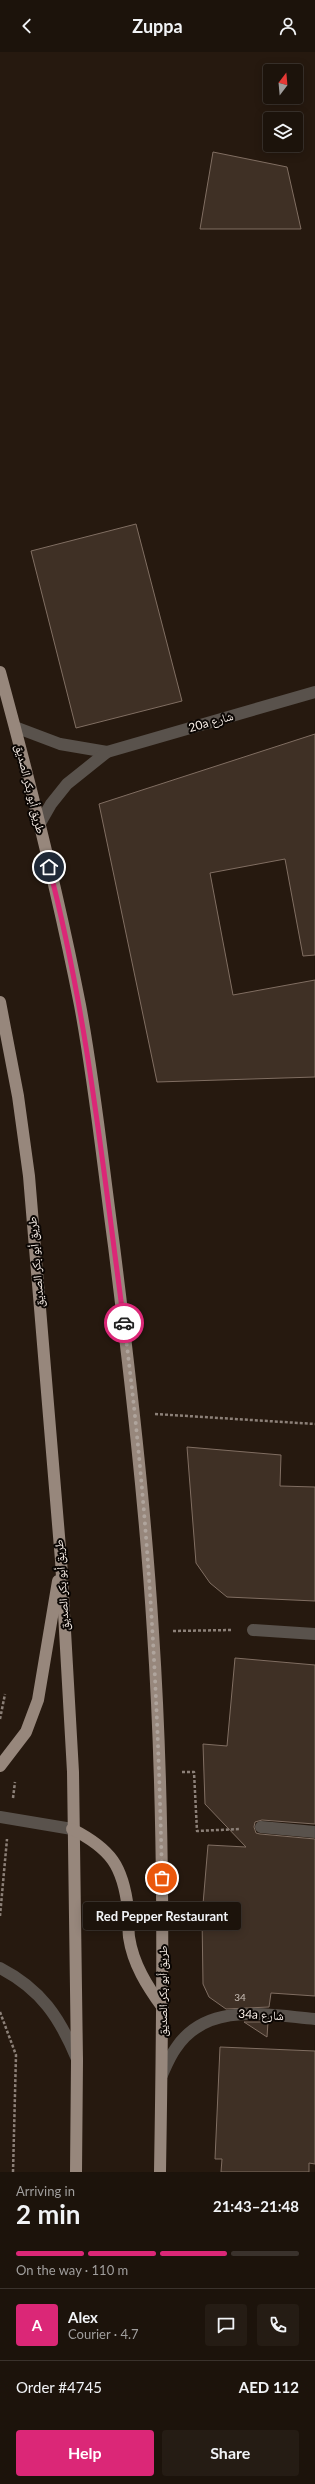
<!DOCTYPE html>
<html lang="en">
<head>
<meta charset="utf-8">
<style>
	body { margin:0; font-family:Lato,"Noto Naskh Arabic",sans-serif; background:#251c14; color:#f1f3f6; height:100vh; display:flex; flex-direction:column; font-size:15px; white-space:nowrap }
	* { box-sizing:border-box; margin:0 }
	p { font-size:13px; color:#a09e9d }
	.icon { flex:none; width:22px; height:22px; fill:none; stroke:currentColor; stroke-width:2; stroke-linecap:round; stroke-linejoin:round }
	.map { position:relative; height:2120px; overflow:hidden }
	.sheet { display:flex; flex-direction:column; background:#1c130b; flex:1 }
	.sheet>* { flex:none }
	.needle { width:26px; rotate:16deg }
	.fabs { position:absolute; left:263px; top:12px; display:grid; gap:8px }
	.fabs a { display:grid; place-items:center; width:40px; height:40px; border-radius:4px; background:#1c130b; box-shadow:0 2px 10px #0003,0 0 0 1px #3a322c; font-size:20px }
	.pin { position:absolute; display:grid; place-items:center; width:34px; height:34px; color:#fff; margin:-17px; border:2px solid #fff; border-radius:50%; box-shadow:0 1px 4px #0007 }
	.courier { position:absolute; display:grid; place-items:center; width:40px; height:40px; margin:-20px; border:3px solid #db2777; border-radius:50%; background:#fff; color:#222; box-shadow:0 1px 5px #0007 }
	.bubble { position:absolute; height:28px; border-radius:4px; background:#1c130b; box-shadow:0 2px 10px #0003,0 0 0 1px #3a322c; font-size:13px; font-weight:700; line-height:28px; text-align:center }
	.headline em { font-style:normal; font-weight:700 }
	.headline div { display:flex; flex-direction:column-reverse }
	.headline { display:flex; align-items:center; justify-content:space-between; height:68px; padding:0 16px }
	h1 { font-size:26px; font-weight:700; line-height:30px }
	.bar { display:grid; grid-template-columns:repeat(4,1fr); gap:6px 4px; align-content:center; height:48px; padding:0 16px }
	.bar i { height:5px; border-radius:3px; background:#3a322c }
	.bar .selected { background:#db2777 }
	.bar p { grid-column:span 4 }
	.line { display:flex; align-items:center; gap:10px; padding:0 16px; border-top:1px solid #3a322c }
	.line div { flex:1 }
	.round { display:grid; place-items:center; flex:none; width:42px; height:42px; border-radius:4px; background:#251c14 }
	.primary-button { display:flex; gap:8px; margin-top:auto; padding:8px 16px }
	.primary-button a { flex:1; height:46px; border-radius:4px; background:#db2777; color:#fff; font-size:16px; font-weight:700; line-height:46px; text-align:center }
	.primary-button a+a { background:#251c14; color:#f1f3f6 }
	header { display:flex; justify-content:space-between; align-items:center; height:52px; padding:0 16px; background:#1c130b; font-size:18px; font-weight:700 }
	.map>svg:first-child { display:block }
</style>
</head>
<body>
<header><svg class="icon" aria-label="back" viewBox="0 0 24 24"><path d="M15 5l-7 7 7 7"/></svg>Zuppa<svg class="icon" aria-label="person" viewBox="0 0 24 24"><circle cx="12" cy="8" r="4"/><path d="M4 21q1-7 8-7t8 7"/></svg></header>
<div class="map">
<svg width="315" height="2120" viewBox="0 0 315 2120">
	<rect width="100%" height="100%" fill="#26190f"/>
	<g fill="#3f3025" stroke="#806e62">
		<polygon points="213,100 287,115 301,177 200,177"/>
		<polygon points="136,472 182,649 76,676 31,499"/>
		<polygon points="315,682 315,903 303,904 285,807 210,821 233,943 315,928 315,1025 157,1030 99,752"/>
		<polygon points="187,1395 281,1403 280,1434 315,1435 315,1549 227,1545 210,1531 196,1511"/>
		<polygon points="235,1606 315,1613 315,1772 262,1768 255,1770 254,1775 256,1781 260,1782 315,1787 315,1944 271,1941 269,1955 226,1957 209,1945 203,1932 202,1864 208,1793 246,1795 205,1752 203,1692 227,1694"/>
		<polygon points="244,1970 268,1970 267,1985"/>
		<polygon points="220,1995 315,1999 315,2112 309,2111 309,2120 221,2120 222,2107 215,2107"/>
	</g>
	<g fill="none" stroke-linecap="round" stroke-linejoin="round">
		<g stroke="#8c8078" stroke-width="2.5" stroke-dasharray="3 2" stroke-linecap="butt">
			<polyline points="155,1362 315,1372"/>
			<polyline points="173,1579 232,1578"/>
			<polyline points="0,1667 5,1642"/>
			<polyline points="182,1720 194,1720 197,1779 240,1777"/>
			<polyline points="13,1746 15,1730"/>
			<polyline points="0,1864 7,1787"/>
			<polyline points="0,1960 16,2003 13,2120"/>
		</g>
		<g stroke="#59524c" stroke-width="12">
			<polyline points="253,1578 315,1582"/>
			<polyline points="261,1775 315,1780"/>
		</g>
		<g stroke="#59524c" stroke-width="12">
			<polyline points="15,675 60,692 107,700"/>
			<polyline points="39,773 51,752 67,732 107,700 315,640"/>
			<path d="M162 2023C166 2014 170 2004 176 1996 207 1949 268 1963 315 1967"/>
		</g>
		<g stroke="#59524c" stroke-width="12">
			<polyline points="0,1765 72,1777"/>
			<path d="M0 1916C41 1937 60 1966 77 2007"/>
		</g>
		<g stroke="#97877c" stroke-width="12">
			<path d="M0 620C30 730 58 841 80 953 95 1033 103 1114 114 1194 130 1323 145 1451 153 1580 165 1760 163 1940 160 2120"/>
			<polyline points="0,950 18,1044 29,1124 61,1508 73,1720 77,2009 76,2120"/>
			<polyline points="0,1714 26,1680 38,1648 58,1529"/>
			<path d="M72 1777C111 1797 123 1814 128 1857 129 1866 128 1876 129 1885 133 1912 147 1934 163 1956"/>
		</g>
	</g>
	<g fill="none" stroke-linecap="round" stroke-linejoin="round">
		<path stroke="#afa49c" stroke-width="4" stroke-dasharray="0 7.2" d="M124 1271C148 1455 158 1641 162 1826"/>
		<path stroke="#db2777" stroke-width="5" d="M49 815C88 965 103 1118 124 1271"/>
	</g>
	<g text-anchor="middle" stroke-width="4" stroke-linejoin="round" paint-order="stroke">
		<g font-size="10" fill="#cabfb7">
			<text x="240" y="1949">34</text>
		</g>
		<g font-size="12" fill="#f9efe8" stroke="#0b0603">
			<text transform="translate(211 670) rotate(-16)" y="4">20a شارع</text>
			<text transform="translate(30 737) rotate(76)" y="4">طريق أبو بكر الصديق</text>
			<text transform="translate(36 1210) rotate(-95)" y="4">طريق أبو بكر الصديق</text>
			<text transform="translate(62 1533) rotate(-94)" y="4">طريق أبو بكر الصديق</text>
			<text transform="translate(163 1939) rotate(-90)" y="4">طريق أبو بكر الصديق</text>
			<text transform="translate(261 1963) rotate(3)" y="4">34a شارع</text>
		</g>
	</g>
</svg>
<div class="fabs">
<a><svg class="needle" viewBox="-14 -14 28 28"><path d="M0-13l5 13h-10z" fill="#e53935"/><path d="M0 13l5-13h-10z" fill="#a09e9d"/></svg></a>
<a><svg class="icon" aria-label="layers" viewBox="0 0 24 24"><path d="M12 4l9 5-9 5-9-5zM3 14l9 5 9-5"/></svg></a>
</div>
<div class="pin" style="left:162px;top:1826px;background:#ea580c"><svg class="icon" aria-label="bag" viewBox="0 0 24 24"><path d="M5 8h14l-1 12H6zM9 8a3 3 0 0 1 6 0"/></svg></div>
<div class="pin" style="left:49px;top:815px;background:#1f2937"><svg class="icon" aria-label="home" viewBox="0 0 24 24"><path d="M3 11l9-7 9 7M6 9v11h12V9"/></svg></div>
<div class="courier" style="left:124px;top:1271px"><svg class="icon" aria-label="car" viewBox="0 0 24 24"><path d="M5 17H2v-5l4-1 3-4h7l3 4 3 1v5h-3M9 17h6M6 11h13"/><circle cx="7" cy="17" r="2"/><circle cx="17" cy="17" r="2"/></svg></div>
<div class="bubble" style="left:83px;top:1850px;width:158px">Red Pepper Restaurant</div>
</div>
<section class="sheet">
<div class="headline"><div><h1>2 min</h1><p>Arriving in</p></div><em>21:43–21:48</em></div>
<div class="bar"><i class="selected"></i><i class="selected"></i><i class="selected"></i><i></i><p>On the way · 110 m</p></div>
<div class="line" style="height:72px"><b class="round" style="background:#db2777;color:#fff">A</b><div><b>Alex</b><p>Courier · 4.7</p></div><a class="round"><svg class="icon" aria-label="chat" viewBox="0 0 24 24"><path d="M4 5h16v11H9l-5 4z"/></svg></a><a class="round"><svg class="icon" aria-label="phone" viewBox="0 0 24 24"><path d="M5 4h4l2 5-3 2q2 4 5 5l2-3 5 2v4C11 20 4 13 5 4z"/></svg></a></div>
<div class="line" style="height:52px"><div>Order #4745</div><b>AED 112</b></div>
<div class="primary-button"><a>Help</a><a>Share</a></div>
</section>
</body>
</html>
